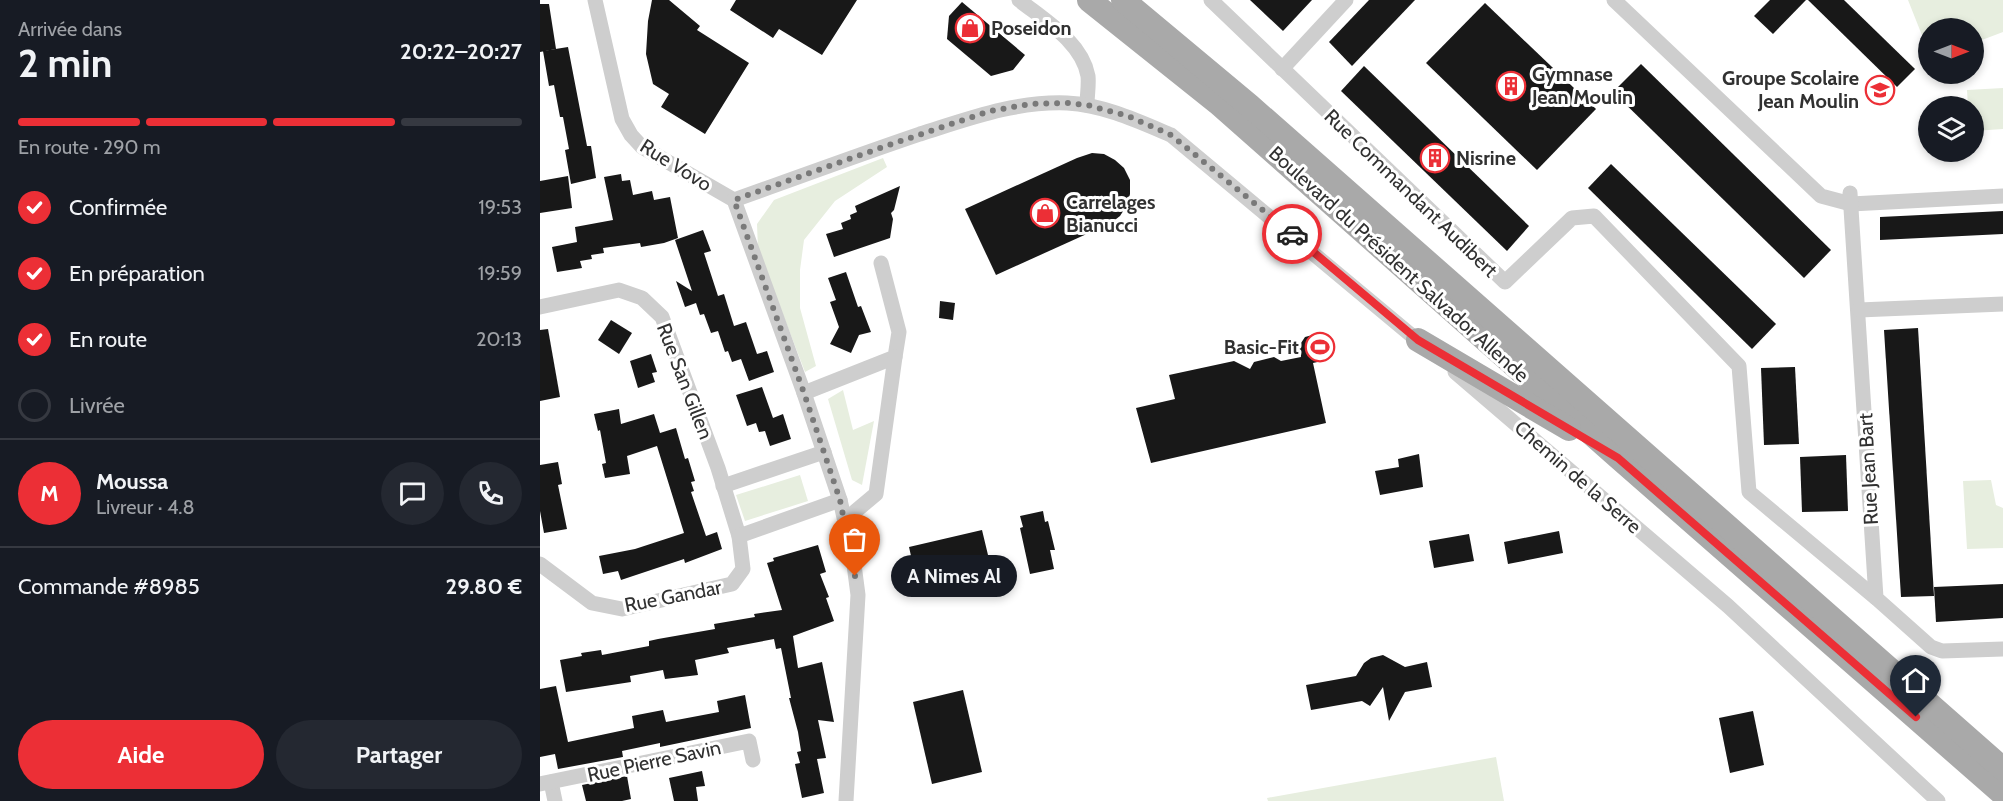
<!DOCTYPE html>
<html lang="fr">
<head>
<meta charset="utf-8">
<style>
	body { margin:0; font-family:Cabin,sans-serif; background:#242831; color:#f1f3f6; height:100vh; display:flex; flex-direction:column; font-size:22px; white-space:nowrap }
	* { box-sizing:border-box; margin:0 }
	p { font-size:20px; color:#9ea1a6 }
	.icon { flex:none; width:33px; height:33px; fill:none; stroke:currentColor; stroke-width:2; stroke-linecap:round; stroke-linejoin:round }
	.map { position:relative; flex:1; overflow:hidden }
	.details { display:flex; flex-direction:column; background:#171b24; width:540px }
	.details>* { flex:none }
	.needle { width:39px; rotate:90deg }
	.controls { position:absolute; left:1378px; top:18px; display:grid; gap:12px }
	.controls a { display:grid; place-items:center; width:66px; height:66px; border-radius:50%; background:#171b24; box-shadow:0 3px 9px #0003; font-size:30px }
	.pin { position:absolute; display:grid; place-items:center; width:51px; height:51px; color:#fff; margin:-62px -26px; border-radius:50% 50% 50% 0; rotate:-45deg; box-shadow:0 0 6px #0007 }
	.pin .icon { rotate:45deg }
	.courier { position:absolute; display:grid; place-items:center; width:60px; height:60px; margin:-30px; border:4px solid #ec2f36; border-radius:50%; background:#fff; color:#222; box-shadow:0 2px 8px #0007 }
	.bubble { position:absolute; height:42px; border-radius:21px; background:#171b24; box-shadow:0 3px 9px #0003; font-size:20px; font-weight:700; line-height:42px; text-align:center }
	.summary em { font-style:normal; font-weight:700 }
	.summary div { display:flex; flex-direction:column-reverse }
	.summary { display:flex; align-items:center; justify-content:space-between; height:102px; padding:0 18px }
	h1 { font-size:39px; font-weight:700; line-height:45px }
	.bar { display:grid; grid-template-columns:repeat(4,1fr); gap:9px 6px; align-content:center; height:72px; padding:0 18px }
	.bar i { height:8px; border-radius:4px; background:#363941 }
	.bar .active { background:#ec2f36 }
	.bar p { grid-column:span 4 }
	.line { display:flex; align-items:center; gap:15px; padding:0 18px; border-top:2px solid #363941 }
	.line div { flex:1 }
	.round { display:grid; place-items:center; flex:none; width:63px; height:63px; border-radius:32px; background:#242831 }
	ol { padding:0 18px; list-style:none }
	li { display:flex; align-items:center; gap:18px; height:66px }
	li p { margin-inline-start:auto }
	li .icon { padding:6px; border-radius:50%; background:#ec2f36; color:#fff; stroke-width:4 }
	li:last-child { color:#9ea1a6 }
	li i { width:33px; height:33px; border:3px solid #363941; border-radius:50% }
	.cta { display:flex; gap:12px; margin-top:auto; padding:12px 18px }
	.cta a { flex:1; height:69px; border-radius:36px; background:#ec2f36; color:#fff; font-size:24px; font-weight:700; line-height:69px; text-align:center }
	.cta a+a { background:#242831; color:#f1f3f6 }
	main { display:flex; flex:1; min-height:0 }
	.map>svg:first-child { display:block }
</style>
</head>
<body>
<main>
<section class="details">
<div class="summary"><div><h1>2 min</h1><p>Arrivée dans</p></div><em>20:22–20:27</em></div>
<div class="bar"><i class="active"></i><i class="active"></i><i class="active"></i><i></i><p>En route · 290 m</p></div>
<ol>
<li><svg class="icon" aria-label="check" viewBox="0 0 24 24"><path d="M5 12l5 5 9-10"/></svg>Confirmée<p>19:53</p></li>
<li><svg class="icon" aria-label="check" viewBox="0 0 24 24"><path d="M5 12l5 5 9-10"/></svg>En préparation<p>19:59</p></li>
<li><svg class="icon" aria-label="check" viewBox="0 0 24 24"><path d="M5 12l5 5 9-10"/></svg>En route<p>20:13</p></li>
<li><i></i>Livrée</li>
</ol>
<div class="line" style="height:108px"><b class="round" style="background:#ec2f36;color:#fff">M</b><div><b>Moussa</b><p>Livreur · 4.8</p></div><a class="round"><svg class="icon" aria-label="chat" viewBox="0 0 24 24"><path d="M4 5h16v11H9l-5 4z"/></svg></a><a class="round"><svg class="icon" aria-label="phone" viewBox="0 0 24 24"><path d="M5 4h4l2 5-3 2q2 4 5 5l2-3 5 2v4C11 20 4 13 5 4z"/></svg></a></div>
<div class="line" style="height:78px"><div>Commande #8985</div><b>29.80 €</b></div>
<div class="cta"><a>Aide</a><a>Partager</a></div>
</section>
<div class="map">
<svg width="1463" height="801" viewBox="0 0 1463 801">
	<rect width="100%" height="100%" fill="#fff"/>
	<g fill="#e7eedf">
		<polygon points="1368,0 1463,0 1463,32 1434,43 1434,28 1389,28 1389,53"/>
		<polygon points="1463,88 1463,129 1434,131 1434,106 1428,106 1427,90"/>
		<polygon points="343,158 347,167 295,201 264,240 260,270 260,308 276,366 265,372 218,249 217,224 234,200"/>
		<polygon points="303,390 313,430 334,421 322,485 312,480 288,399"/>
		<polygon points="260,475 268,501 205,521 196,495"/>
		<polygon points="1451,480 1456,505 1463,508 1463,548 1427,549 1423,481"/>
		<polygon points="956,757 964,801 728,801 727,798"/>
	</g>
	<g fill="#181818">
		<polygon points="112,0 129,0 160,26 157,30 209,63 165,134 121,107 129,94 113,84 106,54 108,21"/>
		<polygon points="196,0 317,0 282,55 239,29 233,38 190,10"/>
		<polygon points="710,0 772,0 743,31"/>
		<polygon points="829,0 875,0 812,66 789,42"/>
		<polygon points="1230,0 1266,0 1233,34 1214,16"/>
		<polygon points="1268,0 1304,0 1375,69 1357,87"/>
		<polygon points="422,2 485,55 473,70 451,76 407,39 409,16"/>
		<polygon points="945,3 1056,109 997,170 886,63"/>
		<polygon points="0,4 9,4 16,49 0,52"/>
		<polygon points="28,47 47,146 51,146 56,178 31,184 25,150 29,149 23,117 20,117 14,85 9,86 3,51"/>
		<polygon points="1101,64 1291,250 1264,278 1073,92"/>
		<polygon points="824,66 989,226 967,251 801,91"/>
		<polygon points="552,153 564,154 575,160 584,168 590,180 590,194 587,205 580,216 571,223 456,275 425,209 537,158"/>
		<polygon points="1071,164 1236,324 1212,349 1048,188"/>
		<polygon points="81,174 82,181 90,180 93,195 112,191 114,200 130,197 138,238 124,243 101,247 100,243 63,248 64,253 51,255 52,259 40,261 42,268 17,272 12,247 37,242 35,227 73,220 64,177"/>
		<polygon points="28,176 32,208 0,213 0,181"/>
		<polygon points="360,186 354,210 351,213 353,219 350,238 294,257 286,234 303,229 301,223 311,219 310,215 317,212 315,206"/>
		<polygon points="1463,211 1463,234 1340,240 1340,217"/>
		<polygon points="163,230 171,251 164,253 178,296 184,294 194,326 206,322 217,354 227,351 234,372 209,381 201,359 192,362 188,351 185,352 178,331 171,333 164,314 160,315 156,303 145,307 136,281 152,291 135,240"/>
		<polygon points="306,272 318,307 321,306 331,332 319,335 311,353 290,344 299,327 290,302 296,300 288,278"/>
		<polygon points="400,301 415,303 413,320 399,318"/>
		<polygon points="71,320 92,333 79,354 58,340"/>
		<polygon points="1378,328 1394,596 1361,597 1344,330"/>
		<polygon points="8,329 20,397 0,401 0,330"/>
		<polygon points="776,334 786,340 788,351 782,361 773,363 786,423 611,463 596,408 635,399 629,375 694,361 710,369 714,362 734,357 741,361 761,357 759,346 765,337"/>
		<polygon points="111,354 117,372 112,373 115,382 98,388 90,361"/>
		<polygon points="1255,367 1259,444 1224,445 1221,368"/>
		<polygon points="222,387 233,418 243,414 251,439 230,446 225,431 219,432 216,423 207,426 196,395"/>
		<polygon points="79,409 81,424 114,414 120,433 136,428 145,459 148,458 155,481 151,482 154,491 151,492 166,536 177,532 182,549 145,563 144,559 81,580 78,571 63,574 59,556 95,549 144,533 117,446 87,456 90,474 65,478 62,464 66,463 60,430 58,431 54,414"/>
		<polygon points="879,454 883,487 840,495 835,471 859,467 858,459"/>
		<polygon points="1306,455 1308,511 1262,512 1260,457"/>
		<polygon points="18,462 22,484 18,485 27,529 4,533 0,511 0,465"/>
		<polygon points="503,511 505,522 508,521 515,550 510,550 514,569 490,574 480,528 483,527 480,516"/>
		<polygon points="442,530 454,580 435,585 430,565 376,578 369,547"/>
		<polygon points="1019,531 1023,553 968,564 964,542"/>
		<polygon points="929,534 934,561 894,568 889,541"/>
		<polygon points="278,545 286,572 280,574 289,597 286,598 294,621 253,636 258,668 282,662 294,722 278,720 286,758 277,759 284,793 262,798 255,764 260,763 257,752 261,751 258,732 249,698 251,698 241,648 236,649 234,639 187,648 189,653 155,660 158,675 125,679 123,670 90,676 91,682 26,692 20,660 42,656 41,653 61,650 62,655 109,646 109,641 118,639 175,629 174,624 215,617 214,614 242,610 227,563 234,561 233,558"/>
		<polygon points="1463,584 1463,618 1396,622 1394,587"/>
		<polygon points="843,655 865,667 887,662 892,687 865,692 849,721 843,687 830,706 822,701 771,710 766,685 816,676 824,663 831,658"/>
		<polygon points="16,686 28,742 94,728 92,716 123,710 126,722 179,712 177,701 205,695 211,728 120,747 120,743 82,751 83,757 18,769 15,754 0,757 0,689"/>
		<polygon points="423,690 442,772 392,784 373,702"/>
		<polygon points="1213,711 1224,765 1190,773 1179,718"/>
		<polygon points="162,771 165,786 156,787 158,801 134,801 129,778"/>
		<polygon points="87,776 91,799 82,801 46,801 42,785"/>
	</g>
	<g fill="none" stroke-linecap="round" stroke-linejoin="round">
		<g stroke="#cecece" stroke-width="15">
			<polyline points="55,0 82,119 91,135 102,147 194,200 264,393 300,500 313,557 318,595 306,801"/>
			<path d="M479 0C504 20 542 42 548 76 549 85 547 96 547 105"/>
			<polyline points="671,0 965,282 1032,218 1054,216 1199,366 1209,492 1336,598"/>
			<polyline points="1074,0 1281,196 1311,204 1463,196"/>
			<polyline points="742,69 806,0"/>
			<polyline points="1310,193 1336,598 1391,647 1402,651 1463,649"/>
			<path d="M194 200C256 178 318 155 380 134 428 119 475 101 527 103 564 105 598 121 631 135L883 345"/>
			<polyline points="0,307 79,290 102,298 122,317 178,468 199,536 203,569 192,584 82,609 52,603 0,564"/>
			<polyline points="1319,310 1463,304"/>
			<polyline points="915,372 1188,606 1398,801"/>
			<polyline points="264,393 355,357 359,332 341,263"/>
			<polyline points="183,486 284,452"/>
			<polyline points="305,520 336,494 355,357"/>
			<polyline points="199,536 300,500"/>
			<polyline points="11,782 15,801"/>
			<polyline points="0,784 209,741 213,760"/>
		</g>
		<g stroke="#a9a9a9" stroke-width="24">
			<polyline points="549,0 678,103 1079,458 1463,794"/>
			<polyline points="583,0 710,106 1463,769"/>
			<polyline points="878,340 1029,429"/>
		</g>
	</g>
	<g fill="none" stroke-linecap="round" stroke-linejoin="round">
		<polyline stroke="#797979" stroke-width="6" stroke-dasharray="0 10.8" points="315,576 300,500 264,393 194,200 343,147 450,111 490,104 527,103 547,105 588,116 631,135 752,234"/>
		<polyline stroke="#ec2f36" stroke-width="8" points="752,234 878,340 1078,458 1376,717"/>
	</g>
	<defs>
		<g id="shop-ring" transform="scale(1.5)"><circle r="9.5" fill="#fff" stroke="#ec2f36" stroke-width="1.5"/><path d="M-5-2.5h2.3a2.7 3.5 0 0 1 5.4 0H5L5.5 6h-11ZM-1.5-2.5h3a1.5 2.3 0 0 0-3 0Z" fill="#ec2f36"/></g>
		<g id="building-ring" transform="scale(1.5)"><circle r="9.5" fill="#fff" stroke="#ec2f36" stroke-width="1.5"/><path d="M-4-6H4V6H1V3H-1V6H-4ZM-2.5-4.3h1.7v1.8h-1.7ZM.8-4.3h1.7v1.8H.8ZM-2.5-1h1.7V.8h-1.7ZM.8-1h1.7V.8H.8Z" fill="#ec2f36"/></g>
		<g id="school-ring" transform="scale(1.5)"><circle r="9.5" fill="#fff" stroke="#ec2f36" stroke-width="1.5"/><path d="M0-5L7-2L0 1L-7-2ZM-4 1L0 2.5L4 1V4Q0 6-4 4Z" fill="#ec2f36"/></g>
		<g id="stadium-ring" transform="scale(1.5)"><circle r="9.5" fill="#fff" stroke="#ec2f36" stroke-width="1.5"/><path d="M0-5a6.5 5 0 1 0 0 10a6.5 5 0 1 0 0-10ZM-3.5-1.8h7v3.6h-7Z" fill="#ec2f36"/></g>
	</defs>
	<g fill-rule="evenodd">
		<use href="#shop-ring" x="430" y="28"/>
		<use href="#building-ring" x="971" y="86"/>
		<use href="#school-ring" x="1340" y="90"/>
		<use href="#building-ring" x="895" y="158"/>
		<use href="#shop-ring" x="505" y="213"/>
		<use href="#stadium-ring" x="780" y="347"/>
	</g>
	<g text-anchor="middle" stroke-width="6" stroke-linejoin="round" paint-order="stroke">
		<g font-size="20" font-weight="bold" fill="#313131" stroke="#fff" text-anchor="start">
			<text x="451" y="35">Poseidon</text>
			<text x="992" y="81">Gymnase<tspan x="992" dy="23">Jean Moulin</tspan></text>
			<text x="1319" y="85" text-anchor="end">Groupe Scolaire<tspan x="1319" dy="23">Jean Moulin</tspan></text>
			<text x="916" y="165">Nisrine</text>
			<text x="526" y="209">Carrelages<tspan x="526" dy="23">Bianucci</tspan></text>
			<text x="759" y="354" text-anchor="end">Basic-Fit</text>
		</g>
		<g font-size="20" fill="#313131" stroke="#fff">
			<text transform="translate(136 165) rotate(32)" y="7">Rue Vovo</text>
			<text transform="translate(871 193) rotate(44)" y="7">Rue Commandant Audibert</text>
			<text transform="translate(859 264) rotate(42)" y="7">Boulevard du Président Salvador Allende</text>
			<text transform="translate(145 381) rotate(69)" y="7">Rue San Gillen</text>
			<text transform="translate(1328 469) rotate(-93)" y="7">Rue Jean Bart</text>
			<text transform="translate(1038 477) rotate(41)" y="7">Chemin de la Serre</text>
			<text transform="translate(133 596) rotate(-11)" y="7">Rue Gandar</text>
			<text transform="translate(114 761) rotate(-12)" y="7">Rue Pierre Savin</text>
		</g>
	</g>
</svg>
<div class="controls">
<a><svg class="needle" viewBox="-14 -14 28 28"><path d="M0-13l5 13h-10z" fill="#e53935"/><path d="M0 13l5-13h-10z" fill="#9ea1a6"/></svg></a>
<a><svg class="icon" aria-label="layers" viewBox="0 0 24 24"><path d="M12 4l9 5-9 5-9-5zM3 14l9 5 9-5"/></svg></a>
</div>
<div class="pin" style="left:315px;top:576px;background:#ea580c"><svg class="icon" aria-label="bag" viewBox="0 0 24 24"><path d="M5 8h14l-1 12H6zM9 8a3 3 0 0 1 6 0"/></svg></div>
<div class="pin" style="left:1376px;top:717px;background:#1f2937"><svg class="icon" aria-label="home" viewBox="0 0 24 24"><path d="M3 11l9-7 9 7M6 9v11h12V9"/></svg></div>
<div class="courier" style="left:752px;top:234px"><svg class="icon" aria-label="car" viewBox="0 0 24 24"><path d="M5 17H2v-5l4-1 3-4h7l3 4 3 1v5h-3M9 17h6M6 11h13"/><circle cx="7" cy="17" r="2"/><circle cx="17" cy="17" r="2"/></svg></div>
<div class="bubble" style="left:351px;top:555px;width:126px">A Nimes Al</div>
</div>
</main>
</body>
</html>
